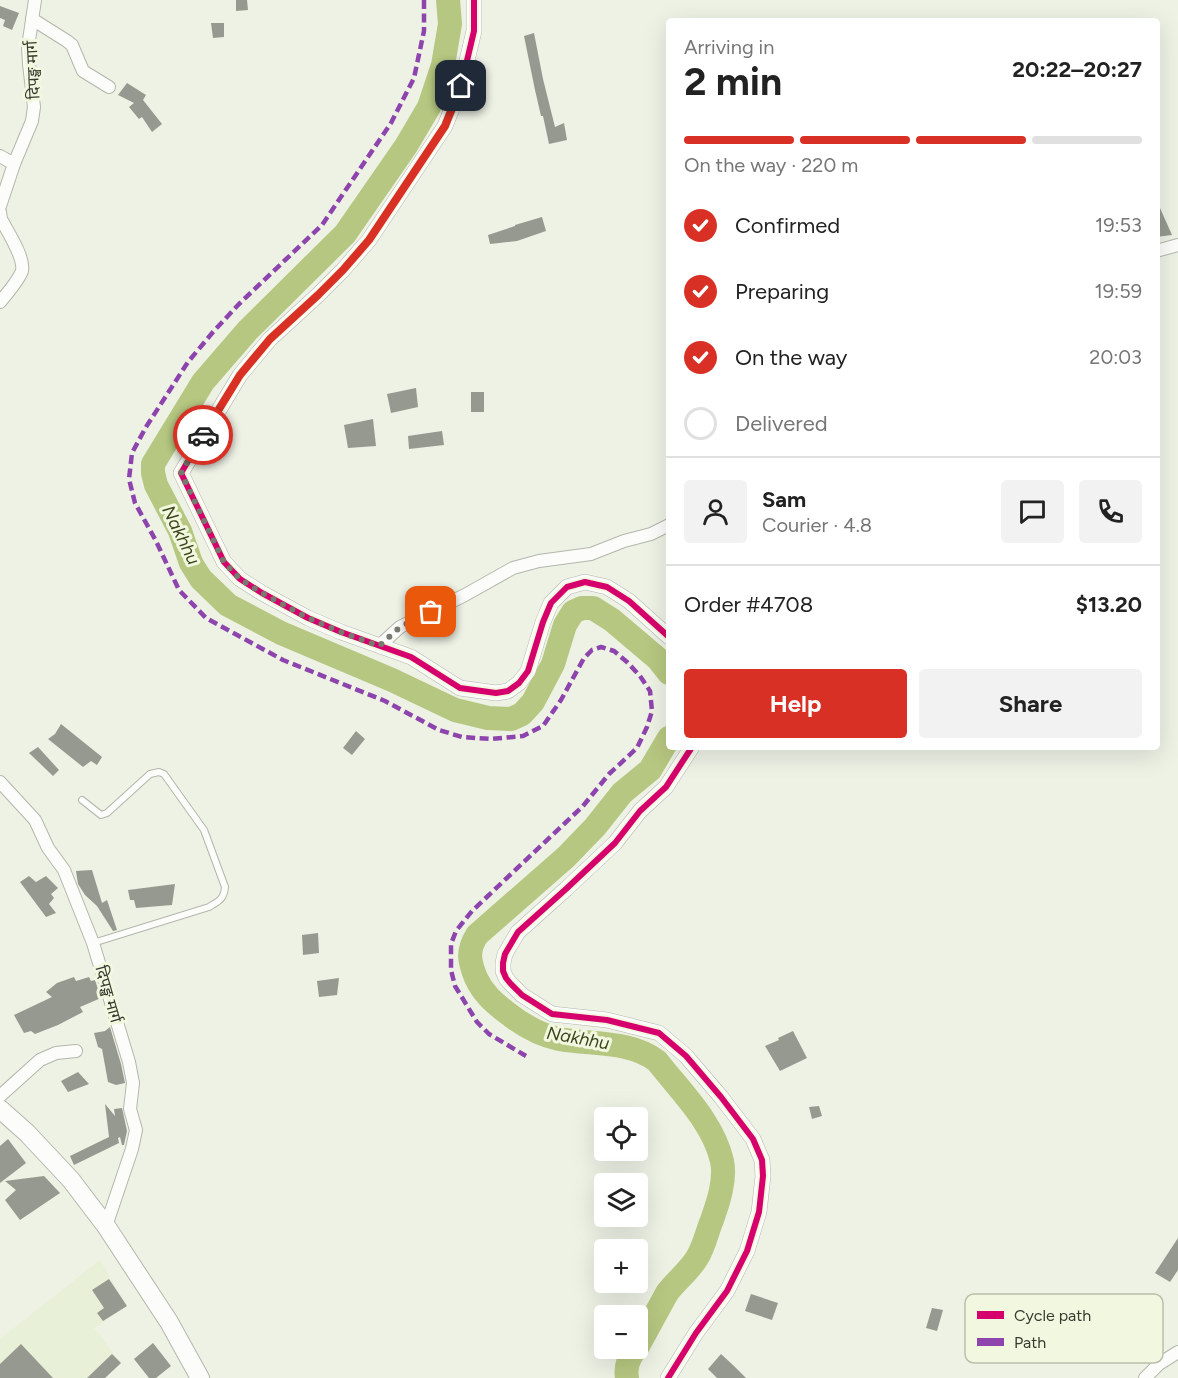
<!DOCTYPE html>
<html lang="en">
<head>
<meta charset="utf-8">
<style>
	body { margin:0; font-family:Figtree,"Noto Sans Devanagari",sans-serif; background:#f2f2f2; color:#222; height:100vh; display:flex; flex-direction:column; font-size:22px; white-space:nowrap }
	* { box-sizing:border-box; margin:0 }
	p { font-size:20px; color:#767676 }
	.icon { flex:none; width:33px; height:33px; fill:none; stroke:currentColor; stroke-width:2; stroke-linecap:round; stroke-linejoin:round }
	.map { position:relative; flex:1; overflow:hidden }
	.sheet { position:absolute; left:666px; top:18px; width:494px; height:732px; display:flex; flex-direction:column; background:#fff; border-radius:6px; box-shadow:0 6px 24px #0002 }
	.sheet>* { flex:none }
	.tools { position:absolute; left:594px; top:1107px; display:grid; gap:12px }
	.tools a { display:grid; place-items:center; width:54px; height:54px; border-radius:6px; background:#fff; box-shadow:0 6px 24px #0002; font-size:30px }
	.pin { position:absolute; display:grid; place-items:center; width:51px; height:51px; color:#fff; margin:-26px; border-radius:12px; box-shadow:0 3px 9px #0006 }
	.courier { position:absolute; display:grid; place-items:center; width:60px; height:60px; margin:-30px; border:4px solid #d93025; border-radius:50%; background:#fff; color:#222; box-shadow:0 2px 8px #0007 }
	.headline em { font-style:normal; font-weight:700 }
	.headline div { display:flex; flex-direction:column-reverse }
	.headline { display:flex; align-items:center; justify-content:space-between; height:102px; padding:0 18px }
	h1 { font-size:39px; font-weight:700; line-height:45px }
	.bar { display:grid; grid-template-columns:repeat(4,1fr); gap:9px 6px; align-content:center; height:72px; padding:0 18px }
	.bar i { height:8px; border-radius:4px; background:#e0e0e0 }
	.bar .current { background:#d93025 }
	.bar p { grid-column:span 4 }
	.line { display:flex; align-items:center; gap:15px; padding:0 18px; border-top:2px solid #e0e0e0 }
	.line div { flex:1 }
	.round { display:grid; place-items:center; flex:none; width:63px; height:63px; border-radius:6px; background:#f2f2f2 }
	ol { padding:0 18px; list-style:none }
	li { display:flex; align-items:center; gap:18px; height:66px }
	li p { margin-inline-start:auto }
	li .icon { padding:6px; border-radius:50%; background:#d93025; color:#fff; stroke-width:4 }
	li:last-child { color:#767676 }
	li i { width:33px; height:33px; border:3px solid #e0e0e0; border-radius:50% }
	.cta { display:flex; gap:12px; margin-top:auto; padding:12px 18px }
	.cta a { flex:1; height:69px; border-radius:6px; background:#d93025; color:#fff; font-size:24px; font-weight:700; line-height:69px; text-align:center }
	.cta a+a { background:#f2f2f2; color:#222 }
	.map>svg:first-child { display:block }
</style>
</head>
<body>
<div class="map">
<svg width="1178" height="1378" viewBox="0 0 1178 1378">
	<rect width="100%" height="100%" fill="#eef2e5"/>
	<polygon fill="#e9f0d8" points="100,1260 127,1306 94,1328 121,1363 105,1378 0,1378 0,1339"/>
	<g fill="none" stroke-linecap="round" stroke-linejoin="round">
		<g stroke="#b6c781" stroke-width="24">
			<polyline points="448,0 450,24 443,65 429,107 406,146 345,234 247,331 203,382 153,464 153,473 156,485 180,531 191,563 201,579 228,605 281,633 392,680 455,710 488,718 511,719 522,714 533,702 553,664 565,625 573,612 582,608 593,608 612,620 658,659 669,673"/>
			<path d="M638 1346 667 1293C676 1281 689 1271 697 1258 704 1247 707 1232 712 1220 718 1203 726 1180 722 1161 713 1122 681 1092 657 1061 629 1040 592 1045 559 1039 540 1035 521 1024 506 1012 493 1002 483 993 476 978 469 961 467 951 477 935L566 857 595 827 622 793 650 770 669 738"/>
			<path d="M627 1378C625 1366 629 1358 636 1348"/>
		</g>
	</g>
	<g fill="#96998f">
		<polygon points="236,0 247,0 248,10 236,11"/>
		<polygon points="0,6 19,13 12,30 3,26 5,20 0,18"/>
		<polygon points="211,23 224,23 224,37 213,38"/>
		<polygon points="534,33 543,79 555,127 564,123 567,140 549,144 543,116 541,116 535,90 524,36"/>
		<polygon points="127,83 146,95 143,100 162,124 152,132 142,117 139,119 129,107 134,103 118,95"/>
		<polygon points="1156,199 1172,235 1156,237"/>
		<polygon points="542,217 546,231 517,241 490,244 488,235 515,226 515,225"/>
		<polygon points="416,388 418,407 391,413 387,394"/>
		<rect x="471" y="392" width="13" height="20"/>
		<polygon points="373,419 376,446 348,448 344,425"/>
		<polygon points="442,431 444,445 409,449 408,436"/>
		<polygon points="61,724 102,757 97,765 91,761 83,767 48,739 55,734"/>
		<polygon points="356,731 365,739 352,755 343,748"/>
		<polygon points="38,747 59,770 53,776 29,753"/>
		<polygon points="92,870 102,903 107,900 117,930 113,931 97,906 85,895 78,884 76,871"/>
		<polygon points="29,876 36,882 46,876 58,888 51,894 54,898 49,904 56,913 46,917 20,882"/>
		<polygon points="175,884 172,905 136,908 134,900 130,900 128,890"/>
		<polygon points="318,933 319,953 303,955 302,935"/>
		<polygon points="74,977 76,981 89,977 91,981 95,980 101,998 80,1007 83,1012 58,1025 35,1034 31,1031 24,1033 14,1015 52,997 46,992 57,983"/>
		<polygon points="339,978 337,995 319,997 317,981"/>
		<polygon points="110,1027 121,1064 125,1083 116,1085 108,1082 102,1049 98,1047 94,1033 105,1031"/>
		<polygon points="793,1031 807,1058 780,1071 765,1046 779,1040 778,1038"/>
		<polygon points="78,1072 89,1084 68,1092 61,1081"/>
		<polygon points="105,1104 115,1116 114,1109 122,1108 127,1131 124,1145 122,1145 120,1137 118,1138 119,1143 74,1165 70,1156 109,1137"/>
		<polygon points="819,1106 822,1116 812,1119 809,1107"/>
		<polygon points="8,1139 26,1163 0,1183 0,1146"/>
		<polygon points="44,1176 60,1193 20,1220 5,1200 16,1190 5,1181"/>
		<polygon points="1178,1238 1178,1270 1170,1282 1155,1273"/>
		<polygon points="109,1279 127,1306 103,1321 97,1313 104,1308 92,1290"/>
		<polygon points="751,1294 778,1303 772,1320 745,1311"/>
		<polygon points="932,1308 943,1310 937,1331 926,1328"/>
		<polygon points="153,1343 171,1366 156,1378 149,1378 134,1359"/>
		<polygon points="21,1344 53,1378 0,1378 0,1364"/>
		<polygon points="112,1354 121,1363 105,1378 87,1378"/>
		<polygon points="721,1354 734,1366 746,1378 717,1378 708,1369"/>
	</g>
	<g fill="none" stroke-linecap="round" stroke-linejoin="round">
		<g stroke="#b3b6ab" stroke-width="8">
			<path id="service" d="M82 800 101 815 107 813 150 774 159 772 164 774 204 830 225 887C224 899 219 901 209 907L93 943"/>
		</g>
		<g stroke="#b3b6ab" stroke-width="14">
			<g id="minor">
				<polyline points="32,19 67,41 72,45 83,71 109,87"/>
				<polyline points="0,156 14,164"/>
				<polyline points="0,206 14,164 32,121 34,107 29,64 28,47 35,0"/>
				<path d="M0 212 1 219C7 231 25 257 22 271 19 279 6 295 0 302"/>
				<polyline points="1156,251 1178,245"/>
				<polyline points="379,646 400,627 465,595 513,568 539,561 591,554 624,541 651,534 669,525"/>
				<polyline points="0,782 35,820 48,848 64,870 93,943 129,1062 133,1083 130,1109 136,1130 132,1149 106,1226"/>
				<polyline points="0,1096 40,1060 56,1053 76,1051"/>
				<polyline points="1145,1378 1159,1364 1178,1352"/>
			</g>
		</g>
		<g stroke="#b3b6ab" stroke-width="16">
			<g id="tertiary">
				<polyline points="474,0 474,31 461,86 445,126 369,240 343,270 318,295 270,339 240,375 181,473 224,562 240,579 262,593 308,618 341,632 411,657 460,688 496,693 508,691 519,683 528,671 543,622 551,603 567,587 585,582 607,587 629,601 669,637"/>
				<polyline points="668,1378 696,1333 727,1291 747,1251 759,1212 763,1176 762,1160 753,1139 721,1097 686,1056 659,1033 607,1020 552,1014 522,995 510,983 506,978 503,971 503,963 505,954 518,932 566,889 615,843 640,811 666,787 692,747"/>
			</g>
		</g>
		<g stroke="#b3b6ab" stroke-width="20">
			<polyline id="secondary" points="0,1109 27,1133 71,1180 106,1226 169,1322 200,1378"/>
		</g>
		<use href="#service" stroke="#fcfdfb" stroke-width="6"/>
		<use href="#minor" stroke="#fcfdfb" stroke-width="12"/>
		<use href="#tertiary" stroke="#fcfdfb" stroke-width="15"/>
		<use href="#secondary" stroke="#fcfdfb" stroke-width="18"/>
		<polyline stroke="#8e44ad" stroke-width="4.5" stroke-dasharray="9 4.5" stroke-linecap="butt" points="424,0 424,31 414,78 391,123 322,225 239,304 213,332 188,362 146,427 132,453 129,479 135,503 156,541 179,590 206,618 283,660 385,701 439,730 462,737 491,739 523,736 543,726 561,700 584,658 592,650 601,647 614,651 627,662 640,676 650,691 652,711 647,727 637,748 609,774 583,806 472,911 456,931 451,944 451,970 455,986 477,1022 489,1034 526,1056"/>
		<g stroke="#f1f8df" stroke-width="10">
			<g id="cycleway">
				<polyline points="474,0 474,31 461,86 445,126 369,240 343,270 318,295 270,339 240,375 181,473 224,562 240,579 262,593 308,618 341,632 411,657 460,688 496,693 508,691 519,683 528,671 543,622 551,603 567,587 585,582 607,587 629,601 669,637"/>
				<polyline points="668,1378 696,1333 727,1291 747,1251 759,1212 763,1176 762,1160 753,1139 721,1097 686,1056 659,1033 607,1020 552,1014 522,995 510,983 506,978 503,971 503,963 505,954 518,932 566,889 615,843 640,811 666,787 692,747"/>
			</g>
		</g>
		<use href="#cycleway" stroke="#d6006c" stroke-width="6"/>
	</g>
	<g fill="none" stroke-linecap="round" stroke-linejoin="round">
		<polyline stroke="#777a70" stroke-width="6" stroke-dasharray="0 10.8" points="203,435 181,473 224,562 240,579 262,593 308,618 341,632 379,646 400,627 431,612"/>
		<polyline stroke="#d93025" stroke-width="8" points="203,435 240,375 270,339 318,295 343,270 369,240 445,126 461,86"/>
	</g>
	<g text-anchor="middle" stroke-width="6" stroke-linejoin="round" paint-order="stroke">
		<g font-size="16" fill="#373a31" stroke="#f1f8df">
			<text transform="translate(32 70) rotate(-93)" y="6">दिपङ्ख मार्ग</text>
			<text transform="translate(109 994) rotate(74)" y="6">दिपङ्ख मार्ग</text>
		</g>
		<g font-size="18" font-style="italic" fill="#3c461e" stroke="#f1f8df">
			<text transform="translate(181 535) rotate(64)" y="6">Nakhhu</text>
			<text transform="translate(578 1038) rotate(10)" y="6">Nakhhu</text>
		</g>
	</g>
	<rect x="965" y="1294" width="198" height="69" rx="9" fill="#f1f8df" stroke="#b9bfab" stroke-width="1.5"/>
	<rect x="977" y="1311" width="27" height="8" fill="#d6006c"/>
	<rect x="977" y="1338" width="27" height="8" fill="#8e44ad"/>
	<g font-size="16" fill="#373a31">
		<text x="1014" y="1321">Cycle path</text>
		<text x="1014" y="1348">Path</text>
	</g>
</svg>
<div class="tools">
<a><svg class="icon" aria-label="locate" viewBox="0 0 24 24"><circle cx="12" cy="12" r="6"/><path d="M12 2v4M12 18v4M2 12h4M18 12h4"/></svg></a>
<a><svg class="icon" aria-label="layers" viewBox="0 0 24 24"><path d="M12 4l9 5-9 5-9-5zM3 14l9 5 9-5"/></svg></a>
<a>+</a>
<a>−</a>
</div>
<div class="pin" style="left:431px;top:612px;background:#ea580c"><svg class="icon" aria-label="bag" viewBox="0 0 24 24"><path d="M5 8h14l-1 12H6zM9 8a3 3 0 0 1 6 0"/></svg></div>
<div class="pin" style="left:461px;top:86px;background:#1f2937"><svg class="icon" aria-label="home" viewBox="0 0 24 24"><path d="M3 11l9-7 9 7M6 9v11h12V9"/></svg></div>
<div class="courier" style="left:203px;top:435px"><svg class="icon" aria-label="car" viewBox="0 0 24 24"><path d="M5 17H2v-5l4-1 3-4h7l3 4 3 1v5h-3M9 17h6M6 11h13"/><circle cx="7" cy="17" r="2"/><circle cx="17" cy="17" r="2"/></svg></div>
<section class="sheet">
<div class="headline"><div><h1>2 min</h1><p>Arriving in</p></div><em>20:22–20:27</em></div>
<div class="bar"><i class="current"></i><i class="current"></i><i class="current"></i><i></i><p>On the way · 220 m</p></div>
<ol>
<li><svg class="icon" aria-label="check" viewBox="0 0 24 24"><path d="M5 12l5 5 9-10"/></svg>Confirmed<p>19:53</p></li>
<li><svg class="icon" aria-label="check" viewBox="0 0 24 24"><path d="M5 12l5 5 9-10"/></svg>Preparing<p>19:59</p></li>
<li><svg class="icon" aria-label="check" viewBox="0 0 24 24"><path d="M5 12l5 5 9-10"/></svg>On the way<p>20:03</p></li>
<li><i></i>Delivered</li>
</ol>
<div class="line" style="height:108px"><a class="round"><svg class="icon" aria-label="person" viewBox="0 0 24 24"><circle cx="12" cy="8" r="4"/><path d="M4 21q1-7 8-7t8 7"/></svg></a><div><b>Sam</b><p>Courier · 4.8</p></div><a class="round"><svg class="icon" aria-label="chat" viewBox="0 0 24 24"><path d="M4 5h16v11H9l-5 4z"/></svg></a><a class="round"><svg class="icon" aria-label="phone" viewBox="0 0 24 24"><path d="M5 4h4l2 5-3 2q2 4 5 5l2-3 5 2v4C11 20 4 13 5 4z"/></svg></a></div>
<div class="line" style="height:78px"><div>Order #4708</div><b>$13.20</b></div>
<div class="cta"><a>Help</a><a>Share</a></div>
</section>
</div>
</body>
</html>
